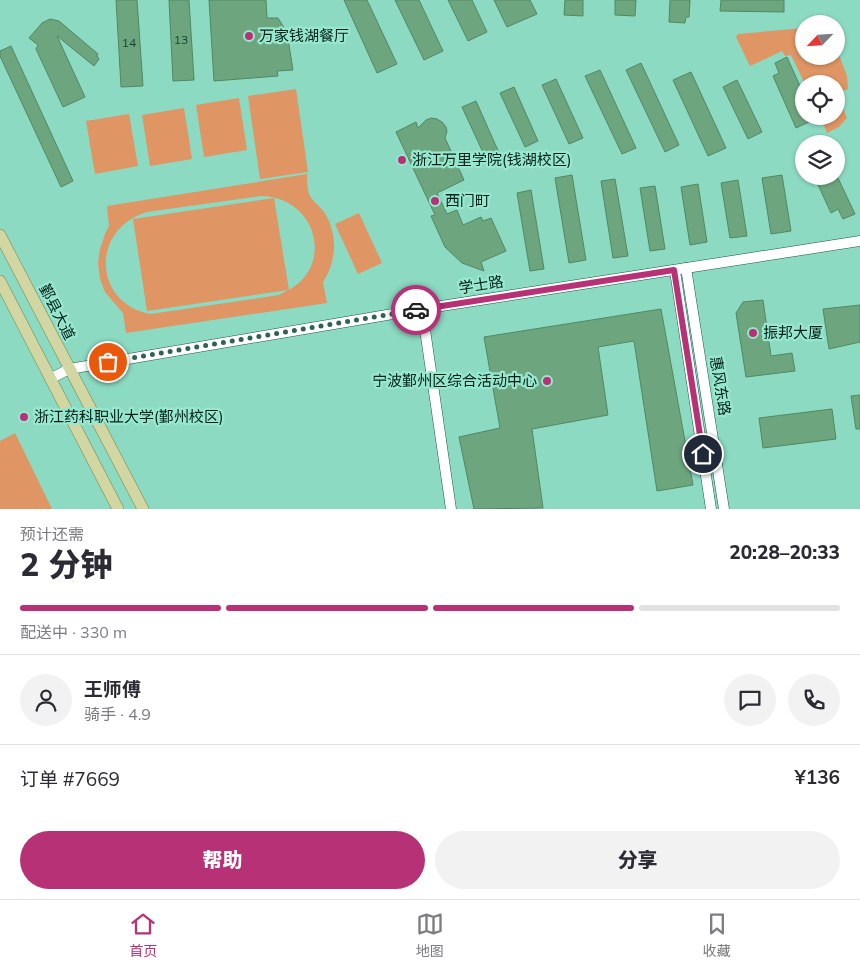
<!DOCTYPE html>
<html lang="zh">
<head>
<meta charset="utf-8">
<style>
	body { margin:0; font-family:Mulish,"Noto Sans SC",sans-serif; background:#f2f2f3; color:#2b2b33; height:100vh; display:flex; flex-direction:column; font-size:19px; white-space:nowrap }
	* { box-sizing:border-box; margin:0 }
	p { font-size:16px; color:#7c7c81 }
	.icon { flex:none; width:28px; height:28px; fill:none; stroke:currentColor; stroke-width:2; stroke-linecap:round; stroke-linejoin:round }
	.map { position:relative; height:509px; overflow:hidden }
	.panel { display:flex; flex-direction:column; background:#fff; flex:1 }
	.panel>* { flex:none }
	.needle { width:32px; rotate:245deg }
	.tools { position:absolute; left:795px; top:15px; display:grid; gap:10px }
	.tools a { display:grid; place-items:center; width:50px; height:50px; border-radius:50%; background:#fff; box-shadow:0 1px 4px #0004; font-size:25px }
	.pin { position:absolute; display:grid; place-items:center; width:42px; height:42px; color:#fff; margin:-21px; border:2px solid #fff; border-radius:50%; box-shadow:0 1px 5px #0007 }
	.courier { position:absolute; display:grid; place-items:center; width:50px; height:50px; margin:-25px; border:4px solid #b63176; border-radius:50%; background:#fff; color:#222; box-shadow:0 1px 6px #0007 }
	.head em { font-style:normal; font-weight:800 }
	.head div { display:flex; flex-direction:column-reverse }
	.head { display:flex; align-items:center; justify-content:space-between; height:85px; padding:0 20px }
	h1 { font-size:32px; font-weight:800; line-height:38px }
	.bar { display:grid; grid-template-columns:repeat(4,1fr); gap:8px 5px; align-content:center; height:60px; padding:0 20px }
	.bar i { height:6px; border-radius:4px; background:#e1e1e2 }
	.bar .active { background:#b63176 }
	.bar p { grid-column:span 4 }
	.line { display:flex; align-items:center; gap:12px; padding:0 20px; border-top:1px solid #e1e1e2 }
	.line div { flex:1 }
	.round { display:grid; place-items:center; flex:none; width:52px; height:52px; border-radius:26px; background:#f2f2f3 }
	.cta { display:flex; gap:10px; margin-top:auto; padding:10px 20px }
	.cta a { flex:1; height:58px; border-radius:30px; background:#b63176; color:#fff; font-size:20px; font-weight:800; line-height:58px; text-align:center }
	.cta a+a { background:#f2f2f3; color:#2b2b33 }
	.menu { display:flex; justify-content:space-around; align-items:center; height:70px; border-top:1px solid #e1e1e2; background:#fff; font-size:14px; color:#7c7c81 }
	.menu a { display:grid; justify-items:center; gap:2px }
	.menu .active { color:#b63176 }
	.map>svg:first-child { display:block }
</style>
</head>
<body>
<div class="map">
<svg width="860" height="509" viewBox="0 0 860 509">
	<rect width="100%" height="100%" fill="#8cdac2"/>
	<g fill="#df9564" fill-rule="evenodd">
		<polygon points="804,28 804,56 836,56 836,47 847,76 848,89 837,94 847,118 839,127 827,133 820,116 836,116 836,84 805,84 791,55 785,56 782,51 750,66 736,37 738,34"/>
		<polygon points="296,89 308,172 260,179 248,96"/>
		<polygon points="239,98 247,150 204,157 196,105"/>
		<polygon points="184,108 192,159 150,166 142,115"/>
		<polygon points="129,114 138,166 95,174 86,121"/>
		<path d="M307 174C307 180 307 188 309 194 311 200 320 206 324 212 338 233 337 261 323 282L327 303 126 333 123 313 105 292 100 279 98 263 100 249 105 234 109 226 107 206ZM262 196C317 198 334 265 289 290L274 198 133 219 147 311 288 290 279 295 151 314C94 304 89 230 147 212Z"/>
		<polygon points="359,213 382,263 358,274 335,224"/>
		<polygon points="15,433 52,509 0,509 0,441"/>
	</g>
	<g fill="#6da67e" stroke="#508862">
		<polygon points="116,0 137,0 143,86 121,87"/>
		<polygon points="169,0 189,0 194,80 173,81"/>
		<polygon points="209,0 266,0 267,18 278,18 283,26 289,45 293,70 277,71 278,76 214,81"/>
		<polygon points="344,0 367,0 397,64 377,73"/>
		<polygon points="395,0 419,0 443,51 424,60"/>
		<polygon points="448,0 472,0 487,32 468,41"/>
		<polygon points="494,0 530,0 537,14 507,27"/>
		<polygon points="565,0 583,0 583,16 564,15"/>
		<polygon points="615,0 636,0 635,16 615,15"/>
		<polygon points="670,0 690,0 689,17 686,17 685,23 669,22"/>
		<polygon points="721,0 784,0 784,12 720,11"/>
		<polygon points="50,19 59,21 98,54 97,56 99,59 94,66 57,36 85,97 63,107 36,49 38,45 29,38 42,23"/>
		<polygon points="11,46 73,181 61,187 0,56 0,51"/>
		<polygon points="787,57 804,95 804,116 822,116 796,128 773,76 779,73 775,63"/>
		<polygon points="641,63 679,145 665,152 626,70"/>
		<polygon points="600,70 636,148 622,154 585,76"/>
		<polygon points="691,72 726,148 708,156 673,80"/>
		<polygon points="556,79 583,138 569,144 542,85"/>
		<polygon points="737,80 762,132 748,139 723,87"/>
		<polygon points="514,87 538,141 525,147 500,93"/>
		<polygon points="476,101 500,155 487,161 462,107"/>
		<polygon points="431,118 437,119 442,122 446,127 447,131 445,138 464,180 437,193 447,214 457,210 463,225 481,217 483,221 491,218 506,251 481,262 484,271 462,263 445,247 431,216 435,215 396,132 416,122 418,128 426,120"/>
		<polygon points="572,175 586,260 569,263 555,178"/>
		<polygon points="782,175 791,231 771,234 762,178"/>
		<polygon points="814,176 837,176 855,214 843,219 838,209 831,213"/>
		<polygon points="615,179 628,256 613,258 601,181"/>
		<polygon points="738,180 747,236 730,238 721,183"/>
		<polygon points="698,184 707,242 690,245 681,187"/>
		<polygon points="655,186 665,249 650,251 640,188"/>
		<polygon points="531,190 544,269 530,271 517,193"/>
		<polygon points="763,300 771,356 792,353 795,371 746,377 736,313 743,302"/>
		<polygon points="860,305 860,342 829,349 823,309"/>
		<polygon points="661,309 693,485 657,491 634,341 598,347 608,415 532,429 543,508 474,509 459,437 500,428 484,337"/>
		<polygon points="860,395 860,429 856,429 851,396"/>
		<polygon points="832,409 836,439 763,448 759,418"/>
	</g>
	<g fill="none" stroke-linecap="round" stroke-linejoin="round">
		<g stroke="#1a5748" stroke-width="11">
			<g id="secondary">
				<polyline points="686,268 724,509"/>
				<polyline points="675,271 711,509"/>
				<polyline points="422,309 451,509"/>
				<polyline points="50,379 69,369 422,309 860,241"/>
			</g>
		</g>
		<g stroke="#748449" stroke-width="12">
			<g id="primary">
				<polyline points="0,235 143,509"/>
				<polyline points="0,281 118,509"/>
			</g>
		</g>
		<use href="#secondary" stroke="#fff" stroke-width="10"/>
		<use href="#primary" stroke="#d1d6a2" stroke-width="11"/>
	</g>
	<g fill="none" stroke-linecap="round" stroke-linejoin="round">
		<polyline stroke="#316154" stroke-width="5" stroke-dasharray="0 9" points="108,362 416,310"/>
		<polyline stroke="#b63176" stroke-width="6" points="416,310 674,270 703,454"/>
	</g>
	<g fill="#b63176" stroke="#98e7cf" stroke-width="2">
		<circle cx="249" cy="36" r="5"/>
		<circle cx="402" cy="160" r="5"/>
		<circle cx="435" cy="201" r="5"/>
		<circle cx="753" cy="333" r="5"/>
		<circle cx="547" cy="381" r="5"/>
		<circle cx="24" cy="417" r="5"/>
	</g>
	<g text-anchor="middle" stroke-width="4.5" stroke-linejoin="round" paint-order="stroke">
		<g font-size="12" fill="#1b4232">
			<text x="181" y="44">13</text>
			<text x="129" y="47">14</text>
		</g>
		<g font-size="15" fill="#002018" stroke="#98e7cf" text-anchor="start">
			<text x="259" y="41">万家钱湖餐厅</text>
			<text x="412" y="165">浙江万里学院(钱湖校区)</text>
			<text x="445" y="206">西门町</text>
			<text x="763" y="338">振邦大厦</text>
			<text x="537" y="386" text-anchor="end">宁波鄞州区综合活动中心</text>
			<text x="34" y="422">浙江药科职业大学(鄞州校区)</text>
		</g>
		<g font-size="15" fill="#002018" stroke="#98e7cf">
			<text transform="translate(481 285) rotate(-9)" y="5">学士路</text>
			<text transform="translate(57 312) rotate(63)" y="5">鄞县大道</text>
			<text transform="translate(720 386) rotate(81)" y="5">惠风东路</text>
		</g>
	</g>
</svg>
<div class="tools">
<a><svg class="needle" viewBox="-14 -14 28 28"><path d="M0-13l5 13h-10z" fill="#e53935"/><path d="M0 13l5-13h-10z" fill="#7c7c81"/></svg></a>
<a><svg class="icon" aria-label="locate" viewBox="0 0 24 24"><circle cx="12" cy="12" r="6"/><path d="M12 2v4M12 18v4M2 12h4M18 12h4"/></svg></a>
<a><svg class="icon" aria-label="layers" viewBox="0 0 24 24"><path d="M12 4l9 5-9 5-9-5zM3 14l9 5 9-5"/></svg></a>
</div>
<div class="pin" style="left:108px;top:362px;background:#ea580c"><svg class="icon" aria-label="bag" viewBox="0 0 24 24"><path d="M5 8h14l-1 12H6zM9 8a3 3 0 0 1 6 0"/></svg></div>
<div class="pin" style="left:703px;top:454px;background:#1f2937"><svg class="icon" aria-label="home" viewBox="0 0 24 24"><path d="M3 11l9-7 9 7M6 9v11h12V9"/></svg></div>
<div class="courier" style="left:416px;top:310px"><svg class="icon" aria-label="car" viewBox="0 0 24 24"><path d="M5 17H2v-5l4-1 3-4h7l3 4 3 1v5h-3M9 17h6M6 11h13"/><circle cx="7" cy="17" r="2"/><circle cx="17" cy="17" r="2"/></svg></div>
</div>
<section class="panel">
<div class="head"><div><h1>2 分钟</h1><p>预计还需</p></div><em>20:28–20:33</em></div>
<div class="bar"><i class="active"></i><i class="active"></i><i class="active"></i><i></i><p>配送中 · 330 m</p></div>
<div class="line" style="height:90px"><a class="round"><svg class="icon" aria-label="person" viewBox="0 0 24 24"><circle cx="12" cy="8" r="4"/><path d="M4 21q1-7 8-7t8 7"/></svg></a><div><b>王师傅</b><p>骑手 · 4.9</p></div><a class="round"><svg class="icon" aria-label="chat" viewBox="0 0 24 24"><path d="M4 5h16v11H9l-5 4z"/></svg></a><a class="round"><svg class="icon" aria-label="phone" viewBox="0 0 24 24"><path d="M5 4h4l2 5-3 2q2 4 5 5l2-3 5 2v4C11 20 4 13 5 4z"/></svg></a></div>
<div class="line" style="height:65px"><div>订单 #7669</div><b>¥136</b></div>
<div class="cta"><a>帮助</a><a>分享</a></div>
</section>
<nav class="menu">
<a class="active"><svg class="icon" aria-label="home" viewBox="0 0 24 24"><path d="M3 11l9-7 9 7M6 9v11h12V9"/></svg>首页</a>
<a><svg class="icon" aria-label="map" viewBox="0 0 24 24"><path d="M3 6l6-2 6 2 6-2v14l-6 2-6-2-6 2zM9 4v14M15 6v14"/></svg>地图</a>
<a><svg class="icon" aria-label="saved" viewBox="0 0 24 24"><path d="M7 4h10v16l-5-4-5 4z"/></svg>收藏</a>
</nav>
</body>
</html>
